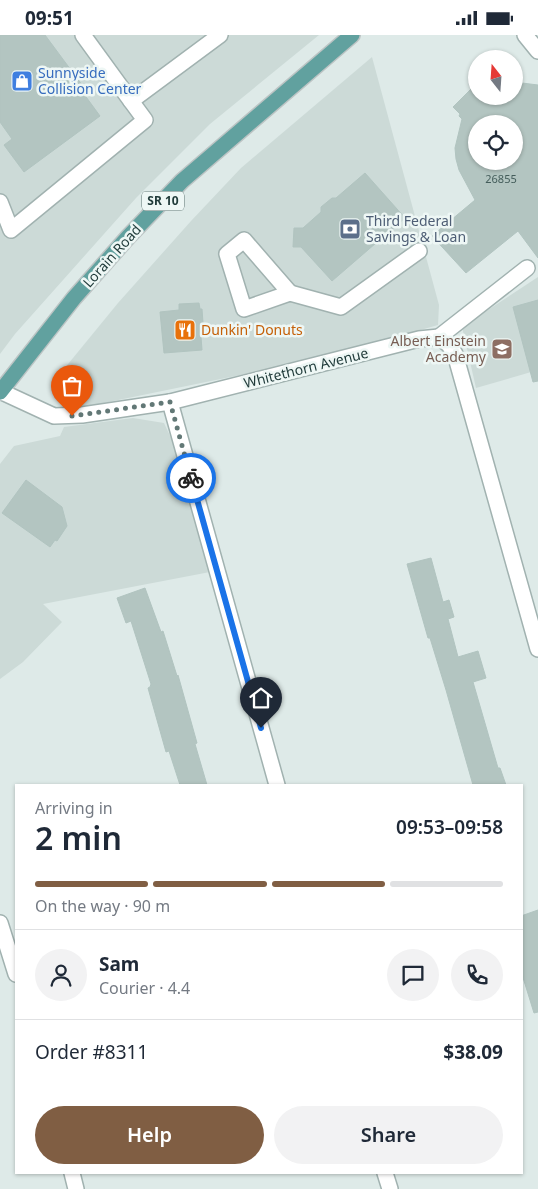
<!DOCTYPE html>
<html lang="en">
<head>
<meta charset="utf-8">
<style>
	body { margin:0; font-family:"Noto Sans",sans-serif; background:#f2f2f3; color:#1f2937; height:100vh; display:flex; flex-direction:column; font-size:19px; white-space:nowrap }
	* { box-sizing:border-box; margin:0 }
	p { font-size:16px; color:#747a83 }
	.icon { flex:none; width:28px; height:28px; fill:none; stroke:currentColor; stroke-width:2; stroke-linecap:round; stroke-linejoin:round }
	.map { position:relative; flex:1; overflow:hidden }
	.sheet { position:absolute; left:15px; top:749px; width:508px; height:390px; display:flex; flex-direction:column; background:#fff; border-radius:0px; box-shadow:0 1px 4px #0004 }
	.sheet>* { flex:none }
	.needle { width:32px; rotate:343deg }
	.fabs { position:absolute; left:468px; top:15px; display:grid; gap:10px }
	.fabs a { display:grid; place-items:center; width:55px; height:55px; border-radius:50%; background:#fff; box-shadow:0 1px 4px #0004; font-size:25px }
	.pin { position:absolute; display:grid; place-items:center; width:42px; height:42px; color:#fff; margin:-51px -21px; border-radius:50% 50% 50% 0; rotate:-45deg; box-shadow:0 0 5px #0007 }
	.pin .icon { rotate:45deg }
	.courier { position:absolute; display:grid; place-items:center; width:50px; height:50px; margin:-25px; border:4px solid #1a73e8; border-radius:50%; background:#fff; color:#222; box-shadow:0 1px 6px #0007 }
	.overview em { font-style:normal; font-weight:600 }
	.overview div { display:flex; flex-direction:column-reverse }
	.overview { display:flex; align-items:center; justify-content:space-between; height:85px; padding:0 20px }
	h1 { font-size:32px; font-weight:600; line-height:38px }
	.bar { display:grid; grid-template-columns:repeat(4,1fr); gap:8px 5px; align-content:center; height:60px; padding:0 20px }
	.bar i { height:6px; border-radius:4px; background:#e0e1e3 }
	.bar .on { background:#805e43 }
	.bar p { grid-column:span 4 }
	.line { display:flex; align-items:center; gap:12px; padding:0 20px; border-top:1px solid #e0e1e3 }
	.line div { flex:1 }
	.round { display:grid; place-items:center; flex:none; width:52px; height:52px; border-radius:26px; background:#f2f2f3 }
	.primary-button { display:flex; gap:10px; margin-top:auto; padding:10px 20px }
	.primary-button a { flex:1; height:58px; border-radius:30px; background:#805e43; color:#fff; font-size:20px; font-weight:600; line-height:58px; text-align:center }
	.primary-button a+a { background:#f2f2f3; color:#1f2937 }
	.status { display:flex; justify-content:space-between; align-items:center; height:35px; padding:0 25px; background:#fff; direction:ltr }
	.status svg { height:14px; fill:currentColor }
	.map>svg:first-child { display:block }
</style>
</head>
<body>
<div class="status"><b>09:51</b><svg viewBox="0 0 49 12"><path d="M0 12V9h3v3zM5 12V6h3v6zM10 12V3h3v9zM15 12V0h3v12zM26 1h20v11H26zM47 4h2v5h-2z"/></svg></div>
<div class="map">
<svg width="538" height="1154" viewBox="0 0 538 1154">
	<rect width="100%" height="100%" fill="#deeae8"/>
	<g fill="#ccdad7">
		<polygon points="0,0 319,0 210,89 136,163 15,299 0,319"/>
		<polygon points="372,22 439,270 438,290 323,323 89,371 77,371 67,369 57,362 55,345 118,268 191,186 241,133"/>
		<polygon points="538,242 538,335 476,353 462,292"/>
		<polygon points="133,383 164,388 179,420 210,537 43,569 62,587 23,627 0,644 0,429 14,411 60,401 64,392"/>
	</g>
	<g fill="#b3c5c1" stroke="#b1c4c0" fill-rule="evenodd">
		<polygon points="0,0 45,0 85,54 81,55 100,81 24,137 4,110 12,104 0,87"/>
		<path d="M522 48 538 50V223L518 196 466 238 432 201 475 165 459 135 456 124 455 113 462 84 459 81 460 79 453 72 472 53 473 49H476V61H514V49ZM476 89H514V126H476Z"/>
		<polygon points="365,138 405,183 332,246 301,212 293,212 294,193 303,193 321,177 321,172 332,163 336,163"/>
		<polygon points="538,265 538,346 533,347 513,272"/>
		<polygon points="199,268 200,274 202,274 204,302 201,302 202,315 164,318 160,277 179,275 179,269"/>
		<polygon points="26,445 62,472 67,491 57,506 55,505 50,512 2,478"/>
		<polygon points="431,523 443,567 449,565 454,582 448,584 458,622 478,616 486,643 473,647 498,733 500,733 506,750 473,750 446,655 430,603 428,603 407,529"/>
		<polygon points="145,553 161,597 163,596 177,641 178,640 197,708 195,709 207,750 180,750 169,716 166,717 148,653 150,652 151,649 131,586 126,588 117,563"/>
		<polygon points="538,875 538,977 534,978 521,936 521,881"/>
	</g>
	<g fill="none" stroke-linecap="round" stroke-linejoin="round">
		<g stroke="#a1b2b0" stroke-width="18">
			<g id="minor">
				<polyline points="83,0 131,66 220,0"/>
				<polyline points="525,0 538,16"/>
				<polyline points="0,167 11,195 145,85 131,66"/>
				<polygon points="244,205 290,258 244,274 227,219"/>
				<polyline points="290,258 341,272 419,216"/>
				<polyline points="439,302 527,233"/>
				<polyline points="0,356 54,381 82,380 170,367 419,304 439,302 449,310 455,319 538,614"/>
				<polyline points="170,367 277,750"/>
				<polyline points="0,888 16,939"/>
				<polyline points="72,1138 76,1154"/>
				<polyline points="385,1138 390,1154"/>
			</g>
		</g>
		<g stroke="#bcc4c4" stroke-width="18">
			<polyline id="major" points="0,357 74,263 128,202 182,146 352,0"/>
		</g>
		<use href="#minor" stroke="#fff" stroke-width="15"/>
		<use href="#major" stroke="#61a19f" stroke-width="15"/>
	</g>
	<g fill="none" stroke-linecap="round" stroke-linejoin="round">
		<polyline stroke="#627876" stroke-width="5" stroke-dasharray="0 9" points="72,381 170,367 191,443"/>
		<polyline stroke="#1a73e8" stroke-width="6" points="191,443 261,693"/>
	</g>
	<defs>
		<g id="shop-square" transform="scale(1.125)"><rect x="-9" y="-9" width="18" height="18" rx="4" fill="#3f7fe0" stroke="#eef7f5"/><path d="M-5-2.5h2.3a2.7 3.5 0 0 1 5.4 0H5L5.5 6h-11ZM-1.5-2.5h3a1.5 2.3 0 0 0-3 0Z" fill="#fff"/></g>
		<g id="bank-square" transform="scale(1.125)"><rect x="-9" y="-9" width="18" height="18" rx="4" fill="#5c6f8a" stroke="#eef7f5"/><path d="M-6-4H6V4H-6ZM0-2.3a2.3 2.3 0 1 0 0 4.6a2.3 2.3 0 1 0 0-4.6Z" fill="#fff"/></g>
		<g id="restaurant-square" transform="scale(1.125)"><rect x="-9" y="-9" width="18" height="18" rx="4" fill="#e8710a" stroke="#eef7f5"/><path d="M-5-6h1v4h1v-4h1v4h1v-4h1v5L-1.5 .5V6h-2V.5L-5-1ZM5-6V6H3V1.5H1.5Q1.5-4 5-6Z" fill="#fff"/></g>
		<g id="school-square" transform="scale(1.125)"><rect x="-9" y="-9" width="18" height="18" rx="4" fill="#8d6e63" stroke="#eef7f5"/><path d="M0-5L7-2L0 1L-7-2ZM-4 1L0 2.5L4 1V4Q0 6-4 4Z" fill="#fff"/></g>
	</defs>
	<g fill-rule="evenodd">
		<use href="#shop-square" x="22" y="46"/>
		<use href="#bank-square" x="350" y="194"/>
		<use href="#restaurant-square" x="185" y="295"/>
		<use href="#school-square" x="502" y="314"/>
	</g>
	<g text-anchor="middle" stroke-width="5" stroke-linejoin="round" paint-order="stroke">
		<g font-size="11" fill="#445d5b">
			<text x="501" y="148">26855</text>
		</g>
		<rect fill="#eef7f5" stroke="#5d7371" stroke-width="1" x="142" y="156.5" width="42" height="19" rx="4"/>
		<g font-size="12" font-weight="bold" fill="#1f3a39">
			<text x="163" y="170">SR 10</text>
		</g>
		<g font-size="14" fill="#366cbe" stroke="#eef7f5" text-anchor="start">
			<text x="38" y="43">Sunnyside<tspan x="38" dy="16">Collision Center</tspan></text>
		</g>
		<g font-size="14" fill="#4e5e75" stroke="#eef7f5" text-anchor="start">
			<text x="366" y="191">Third Federal<tspan x="366" dy="16">Savings &amp; Loan</tspan></text>
		</g>
		<g font-size="14" fill="#1f3a39" stroke="#eef7f5">
			<text transform="translate(112 221) rotate(-48)" y="5">Lorain Road</text>
			<text transform="translate(306 333) rotate(-14)" y="5">Whitethorn Avenue</text>
		</g>
		<g font-size="14" fill="#c56008" stroke="#eef7f5" text-anchor="start">
			<text x="201" y="300">Dunkin' Donuts</text>
		</g>
		<g font-size="14" fill="#785e54" stroke="#eef7f5" text-anchor="end">
			<text x="486" y="311">Albert Einstein<tspan x="486" dy="16">Academy</tspan></text>
		</g>
	</g>
</svg>
<div class="fabs">
<a><svg class="needle" viewBox="-14 -14 28 28"><path d="M0-13l5 13h-10z" fill="#e53935"/><path d="M0 13l5-13h-10z" fill="#747a83"/></svg></a>
<a><svg class="icon" aria-label="locate" viewBox="0 0 24 24"><circle cx="12" cy="12" r="6"/><path d="M12 2v4M12 18v4M2 12h4M18 12h4"/></svg></a>
</div>
<div class="pin" style="left:72px;top:381px;background:#ea580c"><svg class="icon" aria-label="bag" viewBox="0 0 24 24"><path d="M5 8h14l-1 12H6zM9 8a3 3 0 0 1 6 0"/></svg></div>
<div class="pin" style="left:261px;top:693px;background:#1f2937"><svg class="icon" aria-label="home" viewBox="0 0 24 24"><path d="M3 11l9-7 9 7M6 9v11h12V9"/></svg></div>
<div class="courier" style="left:191px;top:443px"><svg class="icon" aria-label="bike" viewBox="0 0 24 24"><circle cx="6" cy="16" r="4"/><circle cx="18" cy="16" r="4"/><path d="M6 16l4-8h5l3 8M10 8l3 8H6M13 5h3"/></svg></div>
<section class="sheet">
<div class="overview"><div><h1>2 min</h1><p>Arriving in</p></div><em>09:53–09:58</em></div>
<div class="bar"><i class="on"></i><i class="on"></i><i class="on"></i><i></i><p>On the way · 90 m</p></div>
<div class="line" style="height:90px"><a class="round"><svg class="icon" aria-label="person" viewBox="0 0 24 24"><circle cx="12" cy="8" r="4"/><path d="M4 21q1-7 8-7t8 7"/></svg></a><div><b>Sam</b><p>Courier · 4.4</p></div><a class="round"><svg class="icon" aria-label="chat" viewBox="0 0 24 24"><path d="M4 5h16v11H9l-5 4z"/></svg></a><a class="round"><svg class="icon" aria-label="phone" viewBox="0 0 24 24"><path d="M5 4h4l2 5-3 2q2 4 5 5l2-3 5 2v4C11 20 4 13 5 4z"/></svg></a></div>
<div class="line" style="height:65px"><div>Order #8311</div><b>$38.09</b></div>
<div class="primary-button"><a>Help</a><a>Share</a></div>
</section>
</div>
</body>
</html>
